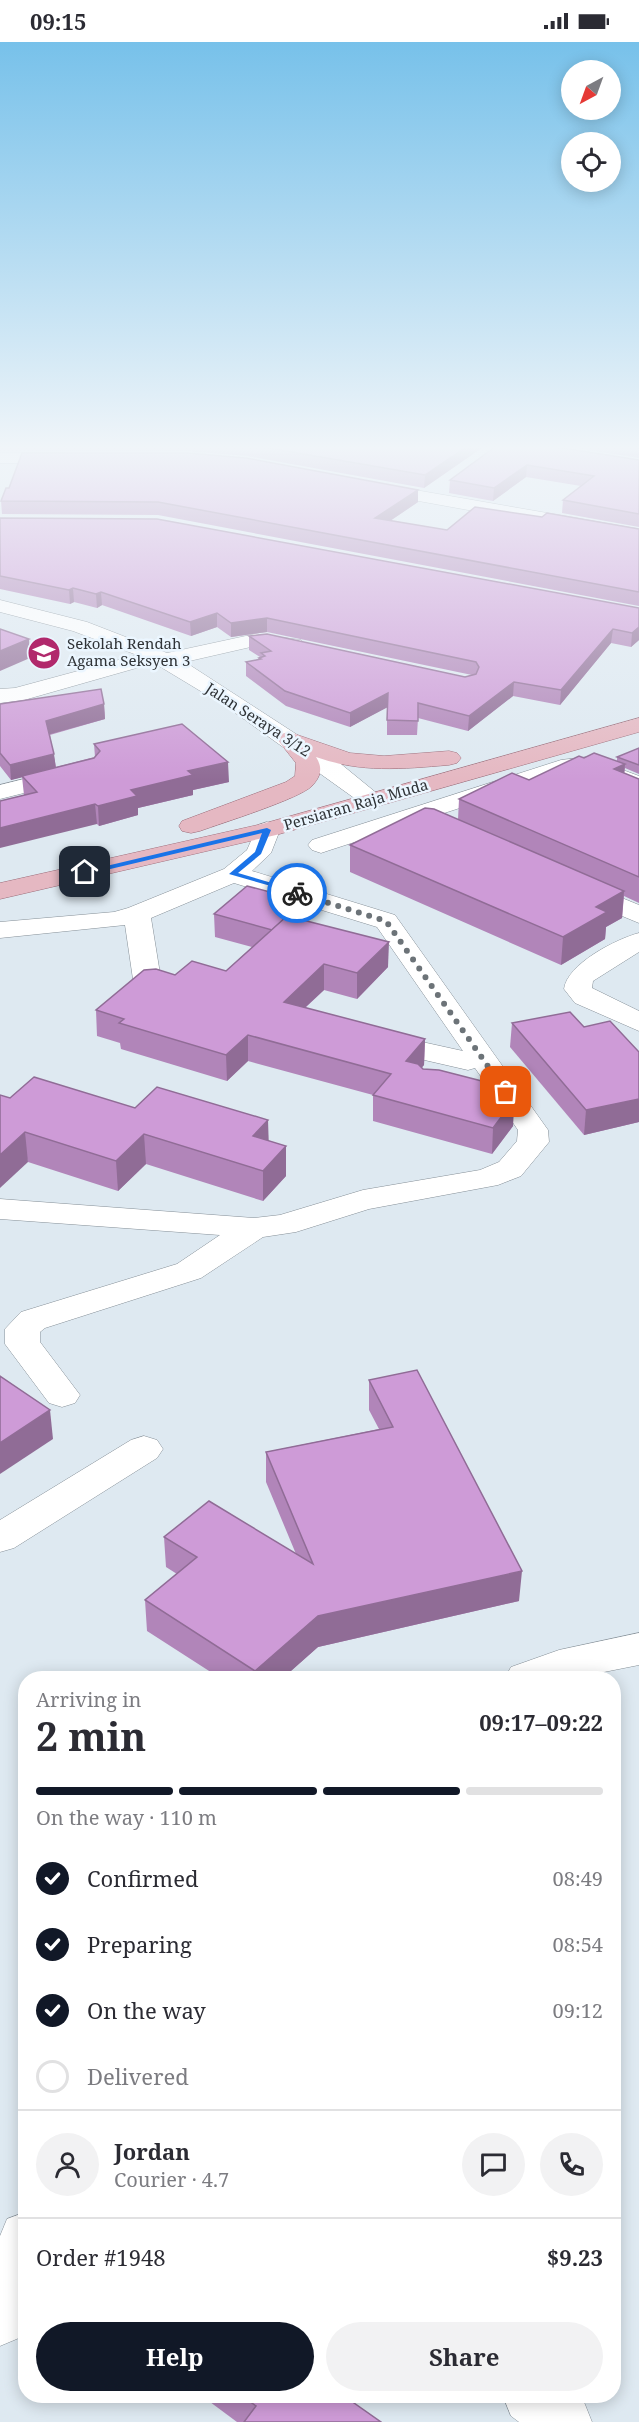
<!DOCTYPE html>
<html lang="en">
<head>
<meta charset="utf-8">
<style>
	body { margin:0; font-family:"Noto Serif",serif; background:#f2f2f3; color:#2b2b33; height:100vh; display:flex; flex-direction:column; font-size:22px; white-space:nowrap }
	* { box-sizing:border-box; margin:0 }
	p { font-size:20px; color:#7c7c81 }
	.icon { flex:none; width:33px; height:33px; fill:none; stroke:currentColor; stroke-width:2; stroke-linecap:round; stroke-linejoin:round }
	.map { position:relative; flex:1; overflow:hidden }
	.sheet { position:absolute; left:18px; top:1629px; width:603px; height:732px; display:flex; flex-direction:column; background:#fff; border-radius:24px; box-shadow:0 3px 15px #0003 }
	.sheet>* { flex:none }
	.needle { width:39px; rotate:221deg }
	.fabs { position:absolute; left:561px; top:18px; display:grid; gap:12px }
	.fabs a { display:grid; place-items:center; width:60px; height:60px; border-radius:50%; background:#fff; box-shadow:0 3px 15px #0003; font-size:30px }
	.pin { position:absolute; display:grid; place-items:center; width:51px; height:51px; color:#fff; margin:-26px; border-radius:12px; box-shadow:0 3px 9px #0006 }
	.courier { position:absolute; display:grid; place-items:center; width:60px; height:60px; margin:-30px; border:4px solid #1a73e8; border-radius:50%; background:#fff; color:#222; box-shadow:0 2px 8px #0007 }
	.summary em { font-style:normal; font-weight:700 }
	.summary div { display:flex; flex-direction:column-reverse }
	.summary { display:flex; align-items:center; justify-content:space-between; height:102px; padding:0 18px }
	h1 { font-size:39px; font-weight:700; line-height:45px }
	.bar { display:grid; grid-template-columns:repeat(4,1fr); gap:9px 6px; align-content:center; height:72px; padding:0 18px }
	.bar i { height:8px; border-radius:4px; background:#e1e1e2 }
	.bar .current { background:#111827 }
	.bar p { grid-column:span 4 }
	.line { display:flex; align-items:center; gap:15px; padding:0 18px; border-top:2px solid #e1e1e2 }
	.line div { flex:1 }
	.round { display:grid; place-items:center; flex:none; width:63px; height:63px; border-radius:32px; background:#f2f2f3 }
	ol { padding:0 18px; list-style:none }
	li { display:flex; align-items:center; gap:18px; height:66px }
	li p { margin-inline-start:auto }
	li .icon { padding:6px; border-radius:50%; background:#111827; color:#fff; stroke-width:4 }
	li:last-child { color:#7c7c81 }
	li i { width:33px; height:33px; border:3px solid #e1e1e2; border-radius:50% }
	.button { display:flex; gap:12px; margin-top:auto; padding:12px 18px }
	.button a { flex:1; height:69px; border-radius:36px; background:#111827; color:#fff; font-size:24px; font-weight:700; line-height:69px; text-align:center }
	.button a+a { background:#f2f2f3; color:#2b2b33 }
	.status { display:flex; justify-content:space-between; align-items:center; height:42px; padding:0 30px; background:#fff; direction:ltr }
	.status svg { height:16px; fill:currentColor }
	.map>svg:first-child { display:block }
</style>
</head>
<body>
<div class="status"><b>09:15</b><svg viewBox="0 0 49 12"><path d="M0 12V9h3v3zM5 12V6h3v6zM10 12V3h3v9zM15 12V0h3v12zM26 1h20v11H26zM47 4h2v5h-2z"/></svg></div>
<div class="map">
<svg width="639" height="2380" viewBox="0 0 639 2380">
	<rect width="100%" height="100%" fill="#dee9f1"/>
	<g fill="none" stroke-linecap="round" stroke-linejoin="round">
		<g stroke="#858f97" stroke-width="1">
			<g id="minor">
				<polygon points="0,411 65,411 74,416 65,421 0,421"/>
				<polygon points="375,441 639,487 639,499 369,450 366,446 369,442"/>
				<polygon points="0,558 87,580 167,611 255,592 301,598 304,603 301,608 293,609 255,604 185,620 336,718 385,758 382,763 373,765 364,763 227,665 154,621 24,658 0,661 0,647 15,646 137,613 73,589 0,570"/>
				<polygon points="588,715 639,734 639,749 585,729 571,730 330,808 321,811 312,808 308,803 312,798 561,718"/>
				<polygon points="68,726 76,728 80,733 76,738 0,757 0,743"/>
				<polygon points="267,780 276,783 280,788 271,811 252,829 395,873 548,1088 549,1100 521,1134 498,1143 369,1167 296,1190 263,1195 201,1236 45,1286 40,1290 40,1300 80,1353 75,1361 62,1365 49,1361 5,1302 5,1287 21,1270 177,1222 220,1193 0,1177 0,1157 254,1176 280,1173 363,1148 480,1128 499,1120 517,1099 518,1088 475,1026 468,1028 394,1011 389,1005 394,999 404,996 463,1009 377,885 234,841 151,876 162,944 158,950 148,952 138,950 134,944 125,883 0,896 0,880 114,870 128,866 224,827 247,808 258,783"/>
				<polygon points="583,840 639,863 639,881 574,854 570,848 574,842"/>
				<path d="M639 891V910L593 939 592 946 639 969V989L575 961 564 947C567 922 616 897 639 891Z"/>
				<polygon points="144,1394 157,1398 163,1407 157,1416 14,1506 0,1510 0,1478 131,1398"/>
				<polygon points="639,1591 639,1623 574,1636 505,1636 511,1625 559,1608"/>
				<polygon points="26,2170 26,2281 19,2296 0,2304 0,2194 7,2177"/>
				<polygon points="503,2354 576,2354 584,2360 592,2380 519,2380 511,2374"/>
			</g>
		</g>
		<g stroke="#9a6a77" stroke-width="1">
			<g id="major">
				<polygon points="639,676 639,690 276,793 0,857 0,841 262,782"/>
				<path d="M289 690 350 711 384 714 449 709 457 711 461 716 457 721 449 723C402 727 361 731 316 715 323 726 321 734 312 744 299 757 222 781 200 789L191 791 182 789 179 784 182 779 286 740 295 734 296 721 277 697 281 692Z"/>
			</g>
		</g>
		<use href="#minor" fill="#fff" fill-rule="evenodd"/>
		<use href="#major" fill="#e5b8c2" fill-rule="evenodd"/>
	</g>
	<g fill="#b185b9">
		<polygon points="0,405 483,405 424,446 247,414 188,409 0,408"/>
		<polygon points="495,405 639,418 639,485 562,471 563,458 581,444 526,435 493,459 449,451 450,438"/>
		<polygon points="570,405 639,405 639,416"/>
		<polygon points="418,448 418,460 390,479 447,488 542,475 639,487 639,564 158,473 2,472 1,459"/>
		<polygon points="0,476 639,566 639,598 631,605 611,601 560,663 513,654 468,689 418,676 417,693 387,693 387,665 350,685 286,664 246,634 246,620 259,617 259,616 260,615 249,608 249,594 465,635 472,633 267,590 231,595 217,585 191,594 102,563 97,566 74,560 70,562 0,547"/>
		<polygon points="0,662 104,662 105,677 50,693 56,725 95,715 94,702 229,740 193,748 193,753 138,766 138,773 99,784 97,782 24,753 22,735 11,738 0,724"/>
		<polygon points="639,706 639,732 625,726 624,732 639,737 639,861 624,854 622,876 606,885 605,897 561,923 350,830 350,803 458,778 459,757 529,738 584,716 617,719 617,715"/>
		<polygon points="304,859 304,879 388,925 357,957 324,948 305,966 425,997 424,1023 421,1026 423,1027 514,1058 513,1084 492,1112 373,1079 373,1053 248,1019 227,1039 121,1007 120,1001 97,994 96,968 175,933 226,929 252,905 215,895 214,872"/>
		<polygon points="512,981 639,1010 639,1080 584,1093 510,1005"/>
		<polygon points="10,1056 135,1066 269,1099 286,1104 286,1134 263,1159 146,1122 118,1149 28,1120"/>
		<polygon points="369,1338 519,1559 318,1605 283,1636 220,1636 147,1589 145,1558 177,1532 166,1525 164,1495 296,1512 266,1440 266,1410 379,1387 369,1368"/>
		<polygon points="206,2354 344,2354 381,2380 237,2380 206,2357"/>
	</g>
	<g fill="#906c96">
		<polygon points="466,405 483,405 424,446 425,433"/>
		<polygon points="527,423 526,435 493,459 494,446"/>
		<polygon points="418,448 418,460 375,489 375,476"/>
		<polygon points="73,546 74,560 70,562 69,548"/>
		<polygon points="101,550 102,563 97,566 96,552"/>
		<polygon points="217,571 217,585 191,594 190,580"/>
		<polygon points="267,576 267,590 231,595 231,581"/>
		<polygon points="639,585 639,598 631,605 632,591"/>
		<polygon points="613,587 611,601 560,663 561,648"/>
		<polygon points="29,597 30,616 0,629 0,609"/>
		<polygon points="514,640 513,654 468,689 469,674"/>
		<polygon points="388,651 388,665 350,685 350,671"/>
		<polygon points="104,662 105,677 47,693 46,679"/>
		<polygon points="54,712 56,727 11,738 10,723"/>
		<polygon points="228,720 229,740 193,748 193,753 138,766 138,773 99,784 98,764 131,748 188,729"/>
		<polygon points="625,722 623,746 614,727"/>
		<polygon points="95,762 97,782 0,806 0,786"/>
		<polygon points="624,849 622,876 606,885 605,897 561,923 563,895 596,865"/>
		<polygon points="304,859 304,882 272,888"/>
		<polygon points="389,900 388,925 357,957 357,931"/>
		<polygon points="324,922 324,948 284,985 284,960"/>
		<polygon points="248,993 248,1019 227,1039 226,1013"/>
		<polygon points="425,997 424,1023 405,1045 406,1019"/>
		<polygon points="639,1057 639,1080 584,1093 586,1068"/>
		<polygon points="514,1058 513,1084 492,1112 493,1086"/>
		<polygon points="268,1078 269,1108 253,1094"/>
		<polygon points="25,1090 28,1120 0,1146 0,1113"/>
		<polygon points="144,1092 146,1122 118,1149 116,1119"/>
		<polygon points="286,1104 286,1134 263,1159 263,1129"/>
		<polygon points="50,1368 53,1397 0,1432 0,1401"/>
		<polygon points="522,1529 519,1559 318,1605 283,1636 256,1636 255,1629 318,1574"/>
	</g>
	<g fill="#ce9bd7" stroke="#906c96" stroke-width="1.5">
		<polygon points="263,405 466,405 425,433"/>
		<polygon points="495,405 556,405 639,418 639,472 563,458 594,434 527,423 494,446 450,438"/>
		<polygon points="22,411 187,411 246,416 418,448 375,476 447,488 475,465 542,475 547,471 639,487 639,550 158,460 1,459 6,446 9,446"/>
		<polygon points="0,476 157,477 639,566 639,585 632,591 613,587 561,648 514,640 469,674 418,661 418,679 387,678 388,651 350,671 285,649 246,620 261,617 259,616 265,614 261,611 271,609 249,594 267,592 465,635 476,632 479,625 476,620 267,576 231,581 217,571 190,580 101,550 96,552 73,546 69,548 0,534"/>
		<polygon points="0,587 29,597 0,609"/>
		<polygon points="101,647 104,662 46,679 54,712 10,723 0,711 0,662"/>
		<polygon points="182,682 228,720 188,729 193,733 131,748 137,754 98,764 95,762 0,786 0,759 37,750 22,734 94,716 100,709 94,702"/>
		<polygon points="639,706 639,723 617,715"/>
		<polygon points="594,711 625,722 614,727 639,737 639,835 459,757 512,731 529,738 579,714 584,716"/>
		<polygon points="425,766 434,767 624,849 596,865 607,870 563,895 350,803"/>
		<polygon points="247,844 304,859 272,888 214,872"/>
		<polygon points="287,874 389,900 357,931 324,922 284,960 425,997 406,1019 418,1022 423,1027 439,1028 505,1045 514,1058 493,1086 373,1053 391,1032 248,993 226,1013 119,981 124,977 96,968 144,928 156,927 175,933 192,919 226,929"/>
		<polygon points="570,970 584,985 610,979 639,1010 639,1057 586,1068 512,981"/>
		<polygon points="34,1035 135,1066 157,1045 268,1078 253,1094 286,1104 263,1129 144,1092 116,1119 25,1090 0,1113 0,1053 10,1056"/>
		<polygon points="417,1328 522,1529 318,1574 255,1629 145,1558 197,1515 164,1495 209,1459 313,1522 266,1410 393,1385 369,1338"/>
		<polygon points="0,1334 50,1368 0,1401"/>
		<polygon points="242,2354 344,2354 381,2380 244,2380 256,2364"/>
	</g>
	<linearGradient id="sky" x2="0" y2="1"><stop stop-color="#77c1ea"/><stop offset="0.55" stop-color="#f0f5f9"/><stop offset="1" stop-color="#f0f5f9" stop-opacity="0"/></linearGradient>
	<rect width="639" height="738" fill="url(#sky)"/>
	<polygon fill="#1a73e8" points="267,786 271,788 261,812 238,831 299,849 299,852 229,832 255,810 262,791 85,833 81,830"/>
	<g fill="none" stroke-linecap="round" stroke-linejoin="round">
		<polyline stroke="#6c7378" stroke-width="6" stroke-dasharray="0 10.8" points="297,851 386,879 506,1050"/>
	</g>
	<defs>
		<g id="school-disc" transform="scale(1.725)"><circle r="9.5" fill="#b1296c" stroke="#ebf6ff"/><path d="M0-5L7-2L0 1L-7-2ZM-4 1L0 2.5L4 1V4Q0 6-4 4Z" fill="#fff"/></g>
	</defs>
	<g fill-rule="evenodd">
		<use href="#school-disc" x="44" y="611"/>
	</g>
	<g text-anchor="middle" stroke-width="5" stroke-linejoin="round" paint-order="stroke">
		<g font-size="15" fill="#2f3337" stroke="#ebf6ff" text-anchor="start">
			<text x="67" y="607">Sekolah Rendah<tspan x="67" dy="17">Agama Seksyen 3</tspan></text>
		</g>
		<g font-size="15" fill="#2f3337" stroke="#ebf6ff">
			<text transform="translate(258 678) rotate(33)" y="5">Jalan Seraya 3/12</text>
			<text transform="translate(356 763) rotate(-16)" y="5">Persiaran Raja Muda</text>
		</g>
	</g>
</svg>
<div class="fabs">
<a><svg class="needle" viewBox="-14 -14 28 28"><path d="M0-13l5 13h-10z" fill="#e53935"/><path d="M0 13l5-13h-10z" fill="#7c7c81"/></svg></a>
<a><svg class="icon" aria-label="locate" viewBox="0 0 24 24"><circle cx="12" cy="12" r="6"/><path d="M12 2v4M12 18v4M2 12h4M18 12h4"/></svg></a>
</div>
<div class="pin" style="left:506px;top:1050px;background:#ea580c"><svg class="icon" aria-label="bag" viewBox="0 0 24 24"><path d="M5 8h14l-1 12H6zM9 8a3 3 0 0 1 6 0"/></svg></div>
<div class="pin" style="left:85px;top:830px;background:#1f2937"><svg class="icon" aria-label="home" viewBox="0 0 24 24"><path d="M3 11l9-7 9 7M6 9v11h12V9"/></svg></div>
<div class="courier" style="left:297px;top:851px"><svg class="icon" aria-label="bike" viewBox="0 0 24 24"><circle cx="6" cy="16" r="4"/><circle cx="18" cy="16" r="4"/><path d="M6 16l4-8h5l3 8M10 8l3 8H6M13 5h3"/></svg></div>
<section class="sheet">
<div class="summary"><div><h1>2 min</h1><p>Arriving in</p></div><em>09:17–09:22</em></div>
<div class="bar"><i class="current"></i><i class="current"></i><i class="current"></i><i></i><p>On the way · 110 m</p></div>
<ol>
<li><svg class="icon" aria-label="check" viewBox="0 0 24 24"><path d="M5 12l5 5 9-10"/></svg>Confirmed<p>08:49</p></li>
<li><svg class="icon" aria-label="check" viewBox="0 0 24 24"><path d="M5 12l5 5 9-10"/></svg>Preparing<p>08:54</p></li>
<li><svg class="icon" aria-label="check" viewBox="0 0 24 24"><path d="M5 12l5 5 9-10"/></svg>On the way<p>09:12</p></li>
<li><i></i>Delivered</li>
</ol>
<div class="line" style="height:108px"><a class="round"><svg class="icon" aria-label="person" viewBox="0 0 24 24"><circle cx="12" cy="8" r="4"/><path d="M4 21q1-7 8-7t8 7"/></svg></a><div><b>Jordan</b><p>Courier · 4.7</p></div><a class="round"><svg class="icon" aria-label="chat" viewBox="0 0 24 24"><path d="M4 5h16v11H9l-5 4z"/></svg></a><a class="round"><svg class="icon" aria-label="phone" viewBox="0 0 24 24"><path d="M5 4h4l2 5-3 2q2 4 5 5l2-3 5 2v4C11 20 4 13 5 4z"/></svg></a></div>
<div class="line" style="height:78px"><div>Order #1948</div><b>$9.23</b></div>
<div class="button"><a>Help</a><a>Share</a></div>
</section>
</div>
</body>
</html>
